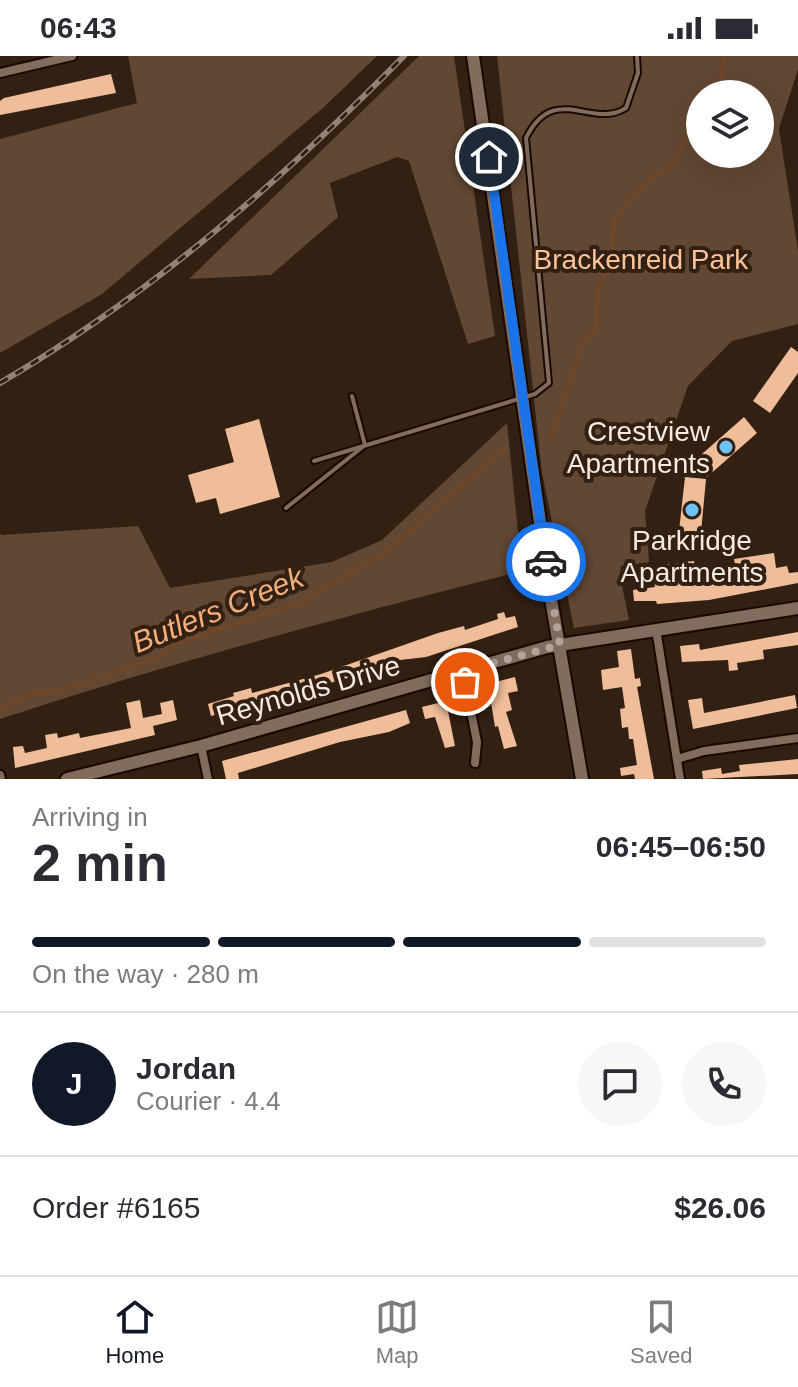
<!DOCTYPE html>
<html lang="en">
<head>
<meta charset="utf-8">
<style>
	body { margin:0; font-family:Arial,sans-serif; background:#f7f7f7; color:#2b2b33; height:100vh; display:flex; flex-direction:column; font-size:30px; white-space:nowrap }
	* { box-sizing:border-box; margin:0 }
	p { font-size:26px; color:#7c7c81 }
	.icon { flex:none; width:44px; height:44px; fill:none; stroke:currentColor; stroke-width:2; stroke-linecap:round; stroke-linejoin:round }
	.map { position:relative; height:723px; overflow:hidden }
	.side { display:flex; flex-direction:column; background:#fff; flex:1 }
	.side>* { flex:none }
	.buttons { position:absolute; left:686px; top:24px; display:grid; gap:16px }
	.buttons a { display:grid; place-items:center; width:88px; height:88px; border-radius:50%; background:#fff; box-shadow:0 8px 32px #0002; font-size:40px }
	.pin { position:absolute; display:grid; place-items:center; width:68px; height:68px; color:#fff; margin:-34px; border:4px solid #fff; border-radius:50%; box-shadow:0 2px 8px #0007 }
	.courier { position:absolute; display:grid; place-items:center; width:80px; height:80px; margin:-40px; border:6px solid #1a73e8; border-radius:50%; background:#fff; color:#222; box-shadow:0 2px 10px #0007 }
	.summary em { font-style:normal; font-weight:700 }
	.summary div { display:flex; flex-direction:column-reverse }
	.summary { display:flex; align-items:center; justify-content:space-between; height:136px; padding:0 32px }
	h1 { font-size:52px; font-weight:700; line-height:60px }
	.bar { display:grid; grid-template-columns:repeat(4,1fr); gap:12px 8px; align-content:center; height:96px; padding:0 32px }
	.bar i { height:10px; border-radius:6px; background:#e1e1e2 }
	.bar .selected { background:#111827 }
	.bar p { grid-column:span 4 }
	.line { display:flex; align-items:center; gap:20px; padding:0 32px; border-top:2px solid #e1e1e2 }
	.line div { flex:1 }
	.round { display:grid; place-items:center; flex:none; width:84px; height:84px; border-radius:42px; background:#f7f7f7 }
	.status { display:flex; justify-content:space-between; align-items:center; height:56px; padding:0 40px; background:#fff; direction:ltr }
	.status svg { height:22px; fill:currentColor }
	.dock { display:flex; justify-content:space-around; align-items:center; height:112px; border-top:2px solid #e1e1e2; background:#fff; font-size:22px; color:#7c7c81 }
	.dock a { display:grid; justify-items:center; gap:4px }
	.dock .selected { color:#111827 }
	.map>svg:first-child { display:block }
</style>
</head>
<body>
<div class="status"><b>06:43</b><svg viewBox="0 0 49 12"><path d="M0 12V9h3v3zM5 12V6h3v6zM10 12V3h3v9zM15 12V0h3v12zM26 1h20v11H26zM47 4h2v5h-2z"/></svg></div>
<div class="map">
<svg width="798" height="723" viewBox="0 0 798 723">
	<rect width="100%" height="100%" fill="#322013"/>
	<g fill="#624733" fill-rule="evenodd">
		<polygon points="128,0 377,0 324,51 102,238 0,297 0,83 137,47"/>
		<polygon points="419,0 454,0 495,280 468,288 409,105 397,101 330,127 338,161 271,219 189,223"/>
		<path d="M497 0H798V13L779 73 798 195V268L732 285 688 330 645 455 649 506 621 510 620 520 629 564 574 572 542 417ZM700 38H760V98H700Z"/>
		<path d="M507 367 522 515C346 560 172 606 0 663V476L1 479 138 470 170 532 332 506 382 484Z"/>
	</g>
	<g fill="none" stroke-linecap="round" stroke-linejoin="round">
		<g stroke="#724727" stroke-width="3">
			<polyline points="717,38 725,0"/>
			<polyline points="551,382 583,287 597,272 598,234 613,197 614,164 647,125 676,104 691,70 700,60"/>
			<polyline points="0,653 29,639 78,630 156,602 177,587 302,546 386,496 504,392"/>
		</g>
	</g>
	<g fill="#efbd9a">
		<polygon points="111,18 116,37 0,59 0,45 4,42"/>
		<polygon points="791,291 798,296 798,317 770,357 753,345"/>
		<polygon points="744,361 757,377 707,421 694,405"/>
		<polygon points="259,363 280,441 220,458 216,442 196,447 188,419 234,406 225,373"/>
		<polygon points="685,421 706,423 700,487 678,484"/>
		<polygon points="774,497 776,512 787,510 789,517 798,516 798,527 709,544 657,548 656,545 634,545 633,534 655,531 654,522 661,521 660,509 694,505 697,529 737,519 734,503"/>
		<polygon points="504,556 506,562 515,560 518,571 426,601 400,604 377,614 211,660 208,648 234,640 233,637 251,632 252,637 321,618 438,577 464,570 465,574 498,563 497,558"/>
		<polygon points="798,576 798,589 763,594 764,603 737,607 738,614 729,615 728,604 682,606 680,590 699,588 700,594"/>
		<polygon points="631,593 635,623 640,622 641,630 637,631 654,723 635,723 634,718 621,720 620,712 637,709 633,683 629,683 628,671 622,672 620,653 625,652 622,631 603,634 601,614 619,611 617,595"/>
		<polygon points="515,621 518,635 508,637 512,654 506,656 517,690 504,693 498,670 495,671 488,628"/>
		<polygon points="795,639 797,652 693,673 688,644 702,642 704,657"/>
		<polygon points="140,644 143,662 162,658 160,647 173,644 177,664 153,670 155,679 15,712 13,691 23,690 25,697 47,692 45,679 57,677 58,682 79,677 80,682 131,672 126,647"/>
		<polygon points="446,645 455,690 445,692 435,661 425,663 422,651"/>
		<polygon points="406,654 410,667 389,676 340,686 238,717 239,723 226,723 222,705"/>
		<polygon points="798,703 798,718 703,723 702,715 721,712 722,718 740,715 739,709"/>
	</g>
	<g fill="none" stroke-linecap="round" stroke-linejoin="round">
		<g stroke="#190901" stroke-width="8">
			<g id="lane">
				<path d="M314 405 535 338 549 327 526 82C554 25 592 74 626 52L638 17 637 0"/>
				<polyline points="286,452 365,389 352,340"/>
			</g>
		</g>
		<g stroke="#190901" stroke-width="12">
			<g id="street">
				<polyline points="0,17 72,0"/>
				<polyline points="656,573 680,723"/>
				<polyline points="463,615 477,686 475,707"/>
				<polyline points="201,690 208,723"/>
				<polyline points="677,703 704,695 798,682"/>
				<polyline points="0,719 1,723"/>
			</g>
		</g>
		<g stroke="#190901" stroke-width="16">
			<g id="secondary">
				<polyline points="473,0 551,543 582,723"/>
				<polyline points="67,723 201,690 547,591 798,552"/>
			</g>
		</g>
		<use href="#lane" stroke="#816c5d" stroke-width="4"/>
		<use href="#street" stroke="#816c5d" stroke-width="8"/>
		<use href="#secondary" stroke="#816c5d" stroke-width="12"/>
		<g stroke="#918176" stroke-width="6">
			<path id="rail" d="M0 327C152 238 281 125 404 0"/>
		</g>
		<use href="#rail" stroke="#322013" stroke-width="3" stroke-dasharray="9" stroke-linecap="butt"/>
	</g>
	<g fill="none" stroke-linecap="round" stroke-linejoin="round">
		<polyline stroke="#b1a399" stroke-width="8" stroke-dasharray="0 14.4" points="465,626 463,615 560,589 546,506"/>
		<polyline stroke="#1a73e8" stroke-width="10" points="489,101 546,506"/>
	</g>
	<g fill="#6fc2f4" stroke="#322013" stroke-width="3">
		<circle cx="726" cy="391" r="8"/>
		<circle cx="692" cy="454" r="8"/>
	</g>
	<g text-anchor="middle" stroke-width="8" stroke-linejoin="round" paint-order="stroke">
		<g font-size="28" fill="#fdc49c" stroke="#322013">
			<text x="641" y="213">Brackenreid Park</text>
		</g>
		<g font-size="28" fill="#f6eae1" stroke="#322013" text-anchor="end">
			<text x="710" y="385">Crestview<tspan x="710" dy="32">Apartments</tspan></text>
			<text x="692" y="494" text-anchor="middle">Parkridge<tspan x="692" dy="32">Apartments</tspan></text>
		</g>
		<g font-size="28" fill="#f6eae1" stroke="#322013">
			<text transform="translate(308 634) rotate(-16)" y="10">Reynolds Drive</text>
		</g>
		<g font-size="30" font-style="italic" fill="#f3ae7c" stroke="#322013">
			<text transform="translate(218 554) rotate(-22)" y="10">Butlers Creek</text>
		</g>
	</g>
</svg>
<div class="buttons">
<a><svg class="icon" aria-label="layers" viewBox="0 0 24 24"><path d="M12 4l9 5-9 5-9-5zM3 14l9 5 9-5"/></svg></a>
</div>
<div class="pin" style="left:465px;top:626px;background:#ea580c"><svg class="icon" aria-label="bag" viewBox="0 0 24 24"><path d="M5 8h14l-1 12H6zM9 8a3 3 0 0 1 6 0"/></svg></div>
<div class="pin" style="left:489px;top:101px;background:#1f2937"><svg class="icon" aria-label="home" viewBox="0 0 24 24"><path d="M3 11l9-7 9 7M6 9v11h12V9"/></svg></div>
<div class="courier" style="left:546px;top:506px"><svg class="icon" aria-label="car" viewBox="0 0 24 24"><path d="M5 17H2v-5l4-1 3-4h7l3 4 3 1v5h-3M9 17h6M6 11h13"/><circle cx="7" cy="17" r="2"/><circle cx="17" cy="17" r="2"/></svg></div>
</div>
<section class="side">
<div class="summary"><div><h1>2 min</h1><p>Arriving in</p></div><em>06:45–06:50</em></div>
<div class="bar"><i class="selected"></i><i class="selected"></i><i class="selected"></i><i></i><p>On the way · 280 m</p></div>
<div class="line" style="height:144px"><b class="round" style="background:#111827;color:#fff">J</b><div><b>Jordan</b><p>Courier · 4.4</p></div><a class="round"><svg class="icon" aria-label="chat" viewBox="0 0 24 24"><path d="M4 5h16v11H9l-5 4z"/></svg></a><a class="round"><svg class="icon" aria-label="phone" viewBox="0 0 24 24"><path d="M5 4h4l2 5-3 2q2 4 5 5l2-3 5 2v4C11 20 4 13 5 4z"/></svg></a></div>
<div class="line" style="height:104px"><div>Order #6165</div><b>$26.06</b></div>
</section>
<nav class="dock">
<a class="selected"><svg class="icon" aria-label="home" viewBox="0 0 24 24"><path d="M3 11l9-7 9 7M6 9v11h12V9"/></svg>Home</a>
<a><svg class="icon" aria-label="map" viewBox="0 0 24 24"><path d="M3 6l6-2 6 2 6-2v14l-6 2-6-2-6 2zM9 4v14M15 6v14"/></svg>Map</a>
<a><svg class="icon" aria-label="saved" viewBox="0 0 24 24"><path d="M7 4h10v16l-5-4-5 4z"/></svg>Saved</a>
</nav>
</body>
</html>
